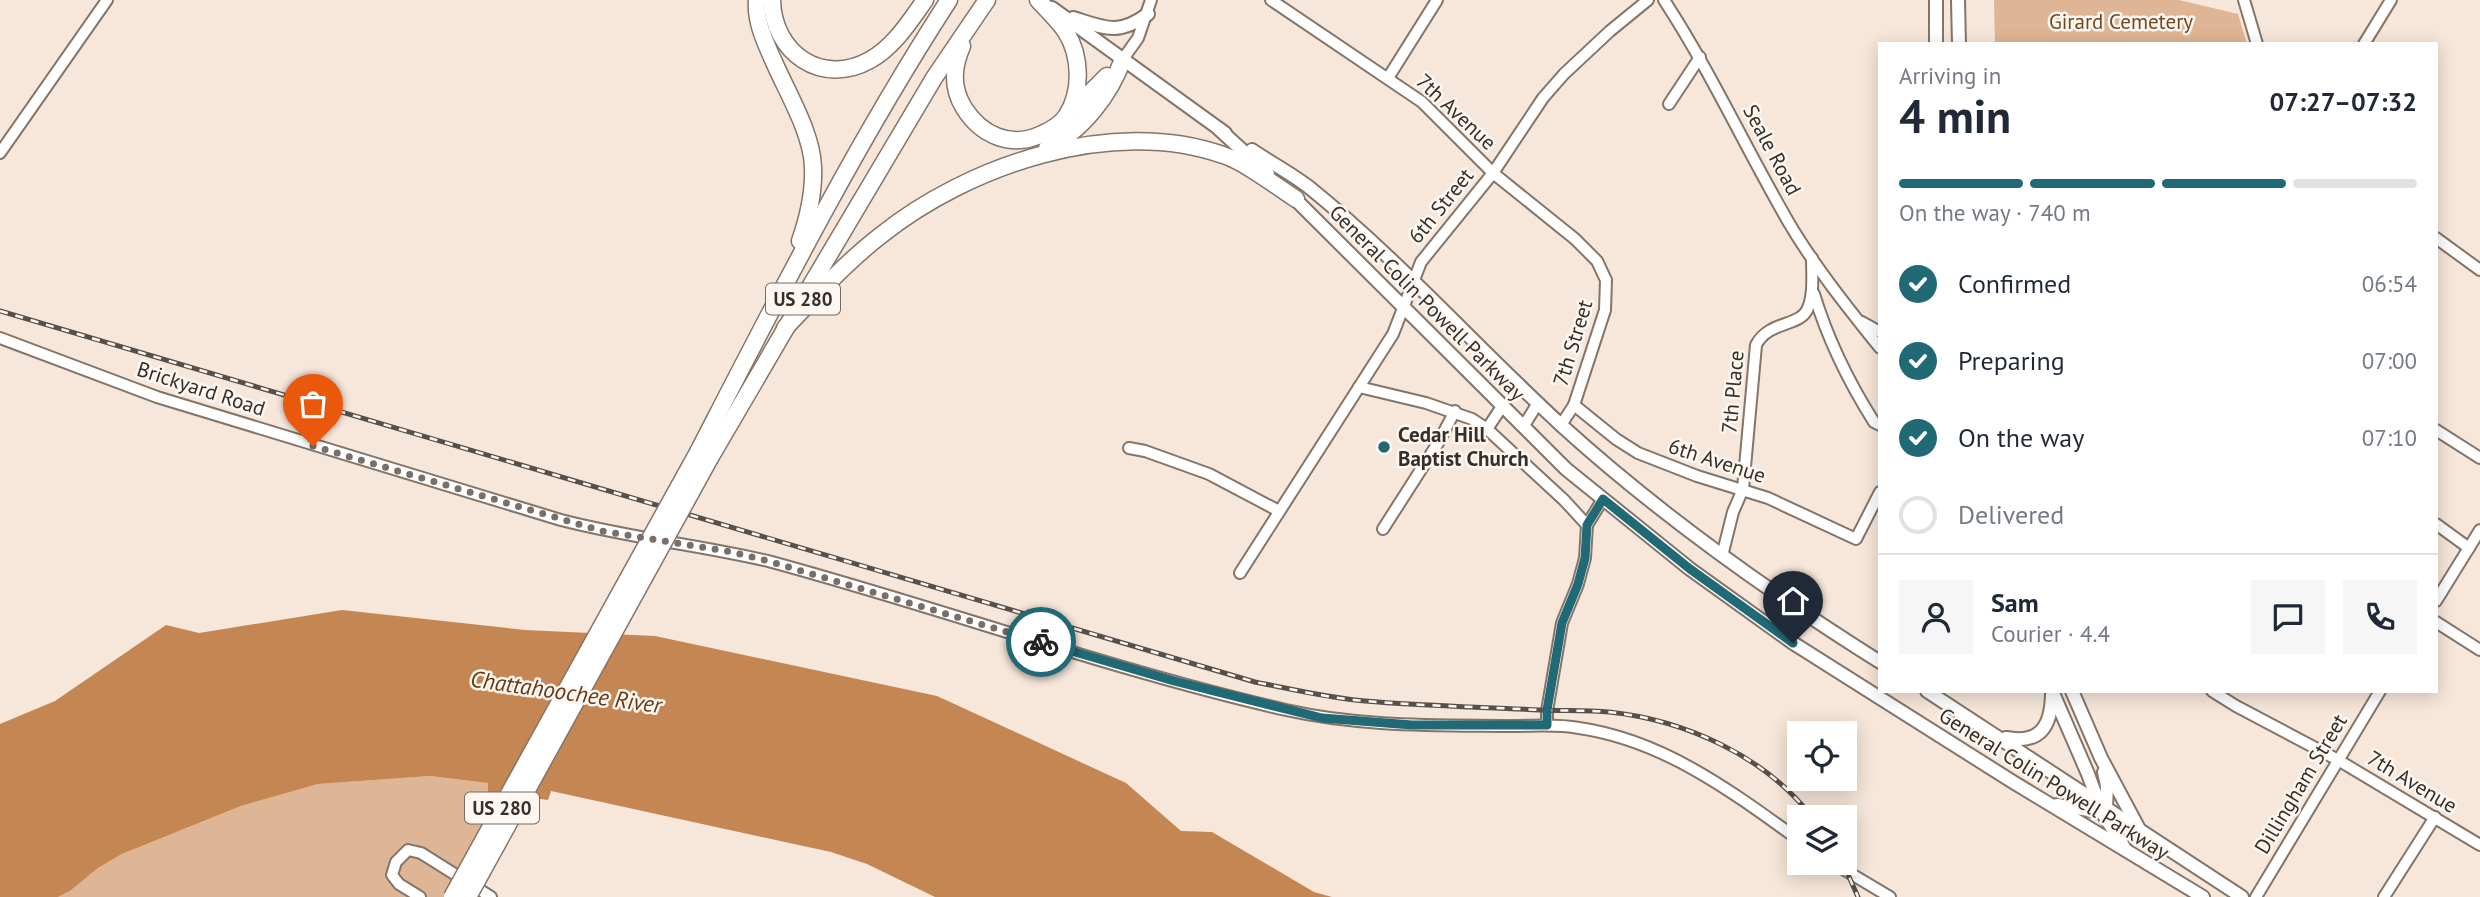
<!DOCTYPE html>
<html lang="en">
<head>
<meta charset="utf-8">
<style>
	body { margin:0; font-family:"PT Sans",sans-serif; background:#f6f6f7; color:#1f2937; height:100vh; display:flex; flex-direction:column; font-size:26px; white-space:nowrap }
	* { box-sizing:border-box; margin:0 }
	p { font-size:23px; color:#747a83 }
	.icon { flex:none; width:38px; height:38px; fill:none; stroke:currentColor; stroke-width:2; stroke-linecap:round; stroke-linejoin:round }
	.map { position:relative; flex:1; overflow:hidden }
	.sheet { position:absolute; left:1878px; top:42px; width:560px; height:651px; display:flex; flex-direction:column; background:#fff; border-radius:0px; box-shadow:0 4px 18px #0003 }
	.sheet>* { flex:none }
	.tools { position:absolute; left:1787px; top:721px; display:grid; gap:14px }
	.tools a { display:grid; place-items:center; width:70px; height:70px; border-radius:0px; background:#fff; box-shadow:0 4px 18px #0003; font-size:35px }
	.pin { position:absolute; display:grid; place-items:center; width:60px; height:60px; color:#fff; margin:-72px -30px; border-radius:50% 50% 50% 0; rotate:-45deg; box-shadow:0 0 7px #0007 }
	.pin .icon { rotate:45deg }
	.courier { position:absolute; display:grid; place-items:center; width:70px; height:70px; margin:-35px; border:5px solid #216a75; border-radius:50%; background:#fff; color:#222; box-shadow:0 2px 9px #0007 }
	.summary em { font-style:normal; font-weight:700 }
	.summary div { display:flex; flex-direction:column-reverse }
	.summary { display:flex; align-items:center; justify-content:space-between; height:119px; padding:0 21px }
	h1 { font-size:46px; font-weight:700; line-height:52px }
	.bar { display:grid; grid-template-columns:repeat(4,1fr); gap:10px 7px; align-content:center; height:84px; padding:0 21px }
	.bar i { height:9px; border-radius:5px; background:#e0e1e3 }
	.bar .current { background:#216a75 }
	.bar p { grid-column:span 4 }
	.line { display:flex; align-items:center; gap:18px; padding:0 21px; border-top:2px solid #e0e1e3 }
	.line div { flex:1 }
	.round { display:grid; place-items:center; flex:none; width:74px; height:74px; border-radius:0px; background:#f6f6f7 }
	ol { padding:0 21px; list-style:none }
	li { display:flex; align-items:center; gap:21px; height:77px }
	li p { margin-inline-start:auto }
	li .icon { padding:7px; border-radius:50%; background:#216a75; color:#fff; stroke-width:4 }
	li:last-child { color:#747a83 }
	li i { width:38px; height:38px; border:4px solid #e0e1e3; border-radius:50% }
	.map>svg:first-child { display:block }
</style>
</head>
<body>
<div class="map">
<svg width="2480" height="897" viewBox="0 0 2480 897">
	<rect width="100%" height="100%" fill="#f7e7da"/>
	<g fill="#dfb695">
		<polygon points="1994,0 2179,0 2238,14 2247,44 1995,44"/>
		<polygon points="430,776 489,783 488,792 500,793 444,897 58,897 70,891 98,868 122,854 241,806 318,784"/>
	</g>
	<polygon fill="#c48652" points="342,610 525,630 655,636 937,696 1126,783 1181,831 1212,832 1314,892 1332,897 935,897 867,864 831,852 551,791 548,800 488,792 488,783 430,776 318,784 241,806 122,854 98,868 70,891 58,897 0,897 0,724 55,701 166,625 199,633"/>
	<g fill="none" stroke-linecap="round" stroke-linejoin="round">
		<g stroke="#837569" stroke-width="14">
			<g id="minor">
				<polyline points="1271,0 1422,102 1493,173 1575,239 1597,261 1606,280 1605,310 1574,405 1561,425"/>
				<path d="M1664 0C1711 72 1746 149 1789 223 1815 267 1848 308 1880 348"/>
				<polyline points="2244,0 2257,44"/>
				<polyline points="2364,44 2391,0"/>
				<polyline points="1123,59 1138,38 1151,0"/>
				<polyline points="1388,78 1437,0"/>
				<polyline points="1669,104 1700,57"/>
				<polyline points="0,153 107,0"/>
				<polyline points="2436,238 2480,270"/>
				<path d="M1814 294C1828 340 1848 381 1874 422L1880 425"/>
				<polyline points="1862,322 1880,332"/>
				<path d="M0 338 157 397 561 520C630 538 700 545 768 561 942 608 1111 670 1286 710 1361 727 1437 725 1513 726 1535 726 1557 724 1579 728 1663 740 1731 791 1799 840"/>
				<polyline points="1359,387 1426,403 1472,419 1487,429 1564,500 1587,525"/>
				<polyline points="1574,405 1616,439 1638,453 1697,476 1768,498 1856,539 1880,492"/>
				<polyline points="1523,427 1538,403"/>
				<polyline points="1487,429 1503,405"/>
				<polyline points="2436,430 2480,458"/>
				<polyline points="1129,448 1145,451 1209,474 1279,511"/>
				<polyline points="2436,524 2469,548"/>
				<polyline points="1383,529 1438,443 1455,411"/>
				<path d="M1722 556 1733 512 1743 489 1756 345C1769 320 1801 327 1808 308 1814 294 1812 274 1812 258"/>
				<polyline points="1240,573 1393,334 1421,262 1493,173 1543,98 1564,74 1610,31 1648,0"/>
				<polyline points="2436,601 2480,530"/>
				<polyline points="2436,622 2480,650"/>
				<polyline points="2212,691 2236,706 2338,760 2480,845"/>
				<polyline points="1547,725 1547,711 1562,623 1578,584 1585,558 1587,525 1603,499"/>
				<polyline points="1833,863 1890,897"/>
				<polyline points="420,897 399,884 392,875 396,862 408,850 421,853 491,897"/>
				<polyline points="2256,897 2380,691"/>
				<polyline points="2384,897 2435,817"/>
			</g>
		</g>
		<g stroke="#837569" stroke-width="16">
			<g id="major">
				<polyline points="1936,0 1936,44"/>
				<polyline points="1958,0 1959,44"/>
				<polyline points="1052,8 1225,133"/>
				<path d="M1073 18C1105 28 1118 36 1148 14"/>
				<polyline points="1219,129 1268,174"/>
				<path d="M1252 150C1271 163 1292 174 1310 188 1399 260 1476 347 1561 425 1659 514 1767 591 1880 662"/>
				<polyline points="1289,193 1566,469 1690,569 1793,643 2013,782 2203,897"/>
				<polyline points="1927,691 2242,897"/>
				<polyline points="2052,691 2088,774 2102,812 2125,849"/>
				<polyline points="2072,691 2101,758 2139,829"/>
				<path d="M2006 738C2040 744 2051 727 2052 695"/>
				<polyline points="2057,805 2102,812 2106,808 2107,786 2104,772"/>
			</g>
		</g>
		<g stroke="#837569" stroke-width="19">
			<g id="highway">
				<path d="M757 0C755 21 765 42 774 62 787 92 812 133 813 167 814 191 808 218 800 241"/>
				<path d="M772 0C773 53 822 87 870 60 894 47 910 21 925 0"/>
				<path d="M962 46C953 67 951 87 964 108 981 135 1011 149 1042 134 1051 130 1062 124 1067 115 1082 91 1081 56 1066 32 1059 21 1047 10 1038 0"/>
				<polyline points="1071,112 1107,76"/>
				<path d="M1047 148C1082 131 1110 95 1123 59"/>
				<polyline points="801,302 934,78 987,0"/>
				<path d="M785 328C816 296 845 263 880 236 968 165 1113 116 1223 155 1245 162 1276 186 1296 199"/>
				<path d="M698 452C777 299 855 145 949 0"/>
				<polyline points="710,458 790,321"/>
			</g>
		</g>
		<use href="#minor" stroke="#fff" stroke-width="10"/>
		<use href="#major" stroke="#fff" stroke-width="12"/>
		<use href="#highway" stroke="#fff" stroke-width="16"/>
		<g stroke="#574f49" stroke-width="5">
			<g id="rail">
				<path d="M0 311 1255 682C1291 689 1328 698 1365 701 1423 706 1482 707 1540 710 1563 711 1587 710 1609 712 1685 720 1765 756 1812 817"/>
				<polyline points="1843,863 1858,897"/>
			</g>
		</g>
		<use href="#rail" stroke="#fdf6f1" stroke-width="2.5" stroke-dasharray="8" stroke-linecap="butt"/>
		<g stroke="#837569" stroke-width="19" stroke-linecap="butt">
			<g id="highway-bridge">
				<polyline points="452,897 698,452"/>
				<polyline points="468,897 710,458"/>
			</g>
		</g>
		<use href="#highway-bridge" stroke="#fff" stroke-width="16"/>
	</g>
	<g fill="none" stroke-linecap="round" stroke-linejoin="round">
		<polyline stroke="#796f68" stroke-width="7" stroke-dasharray="0 12.6" points="313,446 602,531 732,552 768,561 1041,642"/>
		<polyline stroke="#216a75" stroke-width="9" points="1041,642 1174,681 1322,718 1412,725 1547,725 1547,710 1562,623 1578,584 1585,558 1587,525 1603,499 1690,569 1793,643"/>
	</g>
	<circle fill="#216a75" stroke="#fdf6f1" stroke-width="2.5" cx="1384" cy="447" r="7"/>
	<g text-anchor="middle" stroke-width="5" stroke-linejoin="round" paint-order="stroke">
		<g fill="#fdf6f1" stroke="#716b66" stroke-width="2">
			<rect x="766" y="283.5" width="74" height="31" rx="5"/>
			<rect x="465" y="792.5" width="74" height="31" rx="5"/>
		</g>
		<g font-size="19" font-weight="bold" fill="#352f2a">
			<text x="803" y="306">US 280</text>
			<text x="502" y="815">US 280</text>
		</g>
		<g font-size="21" fill="#734821" stroke="#fdf6f1">
			<text x="2121" y="29">Girard Cemetery</text>
		</g>
		<g font-size="21" fill="#352f2a" stroke="#fdf6f1">
			<text transform="translate(1456 112) rotate(43)" y="7">7th Avenue</text>
			<text transform="translate(1772 150) rotate(62)" y="7">Seale Road</text>
			<text transform="translate(1441 206) rotate(-51)" y="7">6th Street</text>
			<text transform="translate(1427 303) rotate(45)" y="7">General Colin Powell Parkway</text>
			<text transform="translate(1573 343) rotate(-73)" y="7">7th Street</text>
			<text transform="translate(201 389) rotate(18)" y="7">Brickyard Road</text>
			<text transform="translate(1733 392) rotate(-85)" y="7">7th Place</text>
			<text transform="translate(1717 461) rotate(18)" y="7">6th Avenue</text>
			<text transform="translate(2412 782) rotate(31)" y="7">7th Avenue</text>
			<text transform="translate(2054 784) rotate(32)" y="7">General Colin Powell Parkway</text>
			<text transform="translate(2301 784) rotate(-59)" y="7">Dillingham Street</text>
		</g>
		<g font-size="21" font-weight="bold" fill="#352f2a" stroke="#fdf6f1" text-anchor="start">
			<text x="1398" y="442">Cedar Hill<tspan x="1398" dy="24">Baptist Church</tspan></text>
		</g>
		<g font-size="23" font-style="italic" fill="#653b13" stroke="#fdf6f1">
			<text transform="translate(566 692) rotate(8)" y="8">Chattahoochee River</text>
		</g>
	</g>
</svg>
<div class="tools">
<a><svg class="icon" aria-label="locate" viewBox="0 0 24 24"><circle cx="12" cy="12" r="6"/><path d="M12 2v4M12 18v4M2 12h4M18 12h4"/></svg></a>
<a><svg class="icon" aria-label="layers" viewBox="0 0 24 24"><path d="M12 4l9 5-9 5-9-5zM3 14l9 5 9-5"/></svg></a>
</div>
<div class="pin" style="left:313px;top:446px;background:#ea580c"><svg class="icon" aria-label="bag" viewBox="0 0 24 24"><path d="M5 8h14l-1 12H6zM9 8a3 3 0 0 1 6 0"/></svg></div>
<div class="pin" style="left:1793px;top:643px;background:#1f2937"><svg class="icon" aria-label="home" viewBox="0 0 24 24"><path d="M3 11l9-7 9 7M6 9v11h12V9"/></svg></div>
<div class="courier" style="left:1041px;top:642px"><svg class="icon" aria-label="bike" viewBox="0 0 24 24"><circle cx="6" cy="16" r="4"/><circle cx="18" cy="16" r="4"/><path d="M6 16l4-8h5l3 8M10 8l3 8H6M13 5h3"/></svg></div>
<section class="sheet">
<div class="summary"><div><h1>4 min</h1><p>Arriving in</p></div><em>07:27–07:32</em></div>
<div class="bar"><i class="current"></i><i class="current"></i><i class="current"></i><i></i><p>On the way · 740 m</p></div>
<ol>
<li><svg class="icon" aria-label="check" viewBox="0 0 24 24"><path d="M5 12l5 5 9-10"/></svg>Confirmed<p>06:54</p></li>
<li><svg class="icon" aria-label="check" viewBox="0 0 24 24"><path d="M5 12l5 5 9-10"/></svg>Preparing<p>07:00</p></li>
<li><svg class="icon" aria-label="check" viewBox="0 0 24 24"><path d="M5 12l5 5 9-10"/></svg>On the way<p>07:10</p></li>
<li><i></i>Delivered</li>
</ol>
<div class="line" style="height:126px"><a class="round"><svg class="icon" aria-label="person" viewBox="0 0 24 24"><circle cx="12" cy="8" r="4"/><path d="M4 21q1-7 8-7t8 7"/></svg></a><div><b>Sam</b><p>Courier · 4.4</p></div><a class="round"><svg class="icon" aria-label="chat" viewBox="0 0 24 24"><path d="M4 5h16v11H9l-5 4z"/></svg></a><a class="round"><svg class="icon" aria-label="phone" viewBox="0 0 24 24"><path d="M5 4h4l2 5-3 2q2 4 5 5l2-3 5 2v4C11 20 4 13 5 4z"/></svg></a></div>
</section>
</div>
</body>
</html>
